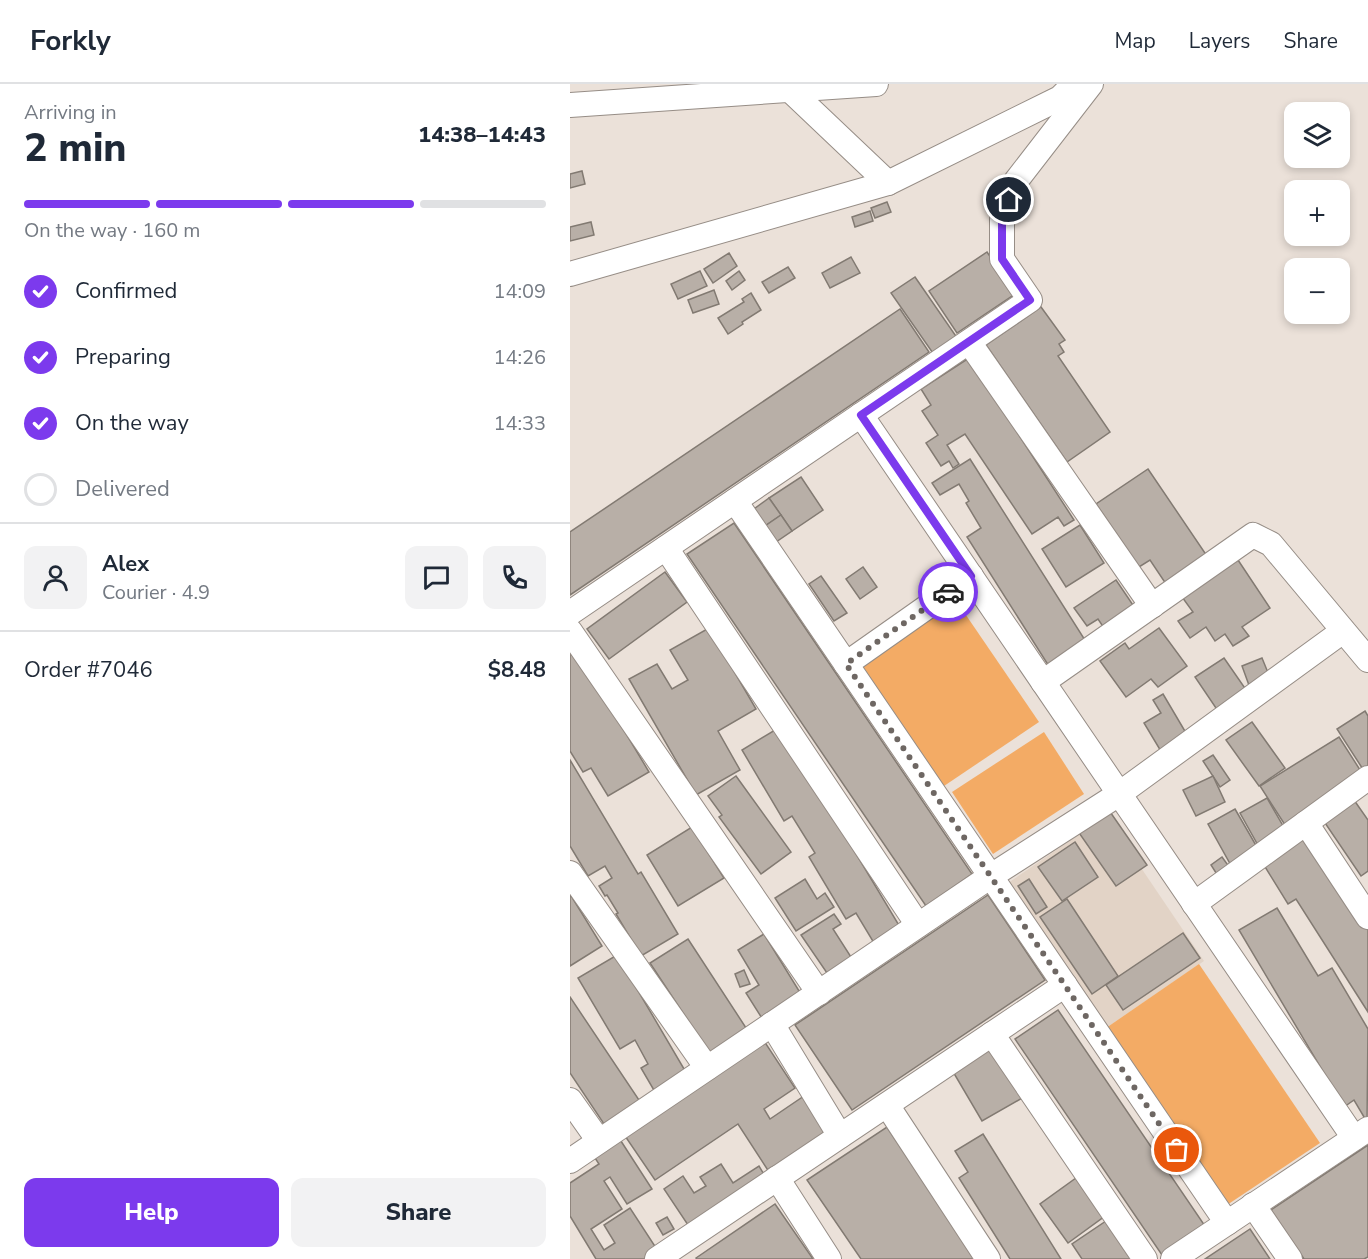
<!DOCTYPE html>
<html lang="en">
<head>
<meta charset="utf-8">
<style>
	body { margin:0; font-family:"Nunito Sans",sans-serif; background:#f2f2f3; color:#1f2937; height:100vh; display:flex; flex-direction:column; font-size:22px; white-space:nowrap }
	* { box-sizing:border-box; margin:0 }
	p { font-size:20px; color:#747a83 }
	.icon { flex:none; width:33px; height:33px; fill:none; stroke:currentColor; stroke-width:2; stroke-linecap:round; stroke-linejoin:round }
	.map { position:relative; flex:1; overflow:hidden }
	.side { display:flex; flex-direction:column; background:#fff; width:570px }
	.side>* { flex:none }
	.buttons { position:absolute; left:714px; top:18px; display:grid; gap:12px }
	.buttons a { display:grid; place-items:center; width:66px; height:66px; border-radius:12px; background:#fff; box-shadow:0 3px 9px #0003; font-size:30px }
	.pin { position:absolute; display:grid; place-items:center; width:51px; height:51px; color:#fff; margin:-26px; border:3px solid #fff; border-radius:50%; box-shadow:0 2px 6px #0007 }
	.courier { position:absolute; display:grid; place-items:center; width:60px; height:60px; margin:-30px; border:4px solid #7c3aed; border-radius:50%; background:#fff; color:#222; box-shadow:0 2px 8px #0007 }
	.summary em { font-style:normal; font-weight:800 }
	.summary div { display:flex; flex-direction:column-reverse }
	.summary { display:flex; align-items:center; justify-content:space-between; height:102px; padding:0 24px }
	h1 { font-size:39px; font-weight:800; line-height:45px }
	.bar { display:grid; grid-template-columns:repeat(4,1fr); gap:9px 6px; align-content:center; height:72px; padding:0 24px }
	.bar i { height:8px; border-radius:4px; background:#e0e1e3 }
	.bar .selected { background:#7c3aed }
	.bar p { grid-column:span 4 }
	.line { display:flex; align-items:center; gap:15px; padding:0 24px; border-top:2px solid #e0e1e3 }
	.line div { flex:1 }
	.round { display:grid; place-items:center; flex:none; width:63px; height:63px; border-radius:12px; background:#f2f2f3 }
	ol { padding:0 24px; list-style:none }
	li { display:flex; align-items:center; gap:18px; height:66px }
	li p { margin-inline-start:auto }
	li .icon { padding:6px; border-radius:50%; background:#7c3aed; color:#fff; stroke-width:4 }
	li:last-child { color:#747a83 }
	li i { width:33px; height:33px; border:3px solid #e0e1e3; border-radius:50% }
	.primary-button { display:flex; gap:12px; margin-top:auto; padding:12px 24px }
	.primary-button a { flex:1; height:69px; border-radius:12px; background:#7c3aed; color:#fff; font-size:24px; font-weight:800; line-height:69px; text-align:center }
	.primary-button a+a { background:#f2f2f3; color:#1f2937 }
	header { display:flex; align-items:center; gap:36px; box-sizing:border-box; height:84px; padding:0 30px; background:#fff; border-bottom:2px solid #e0e1e3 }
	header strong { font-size:28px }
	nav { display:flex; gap:33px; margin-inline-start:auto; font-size:21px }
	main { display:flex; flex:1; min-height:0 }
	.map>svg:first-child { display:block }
</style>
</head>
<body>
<header>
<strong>Forkly</strong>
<nav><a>Map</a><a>Layers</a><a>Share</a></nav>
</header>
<main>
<section class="side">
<div class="summary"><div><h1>2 min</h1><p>Arriving in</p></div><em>14:38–14:43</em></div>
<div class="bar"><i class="selected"></i><i class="selected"></i><i class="selected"></i><i></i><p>On the way · 160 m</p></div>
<ol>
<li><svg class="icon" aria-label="check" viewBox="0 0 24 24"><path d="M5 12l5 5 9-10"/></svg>Confirmed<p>14:09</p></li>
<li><svg class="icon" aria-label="check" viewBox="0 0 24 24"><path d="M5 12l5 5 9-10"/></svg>Preparing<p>14:26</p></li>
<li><svg class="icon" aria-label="check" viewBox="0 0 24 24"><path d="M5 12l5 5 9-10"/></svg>On the way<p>14:33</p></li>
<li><i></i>Delivered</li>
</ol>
<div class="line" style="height:108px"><a class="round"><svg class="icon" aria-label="person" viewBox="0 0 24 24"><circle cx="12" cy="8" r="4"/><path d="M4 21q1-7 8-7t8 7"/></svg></a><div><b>Alex</b><p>Courier · 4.9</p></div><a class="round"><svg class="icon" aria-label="chat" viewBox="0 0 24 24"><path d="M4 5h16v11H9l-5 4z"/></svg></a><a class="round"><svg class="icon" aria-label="phone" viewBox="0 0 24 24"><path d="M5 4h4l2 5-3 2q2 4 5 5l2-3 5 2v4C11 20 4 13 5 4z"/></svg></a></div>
<div class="line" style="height:78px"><div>Order #7046</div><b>$8.48</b></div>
<div class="primary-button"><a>Help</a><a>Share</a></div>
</section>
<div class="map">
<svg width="798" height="1175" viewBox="0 0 798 1175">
	<rect width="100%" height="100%" fill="#ebe1d9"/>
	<polygon fill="#e2d3c6" points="536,732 634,877 536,944 438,799"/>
	<g fill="#f3ab65">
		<polygon points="385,515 469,638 374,702 290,579"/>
		<polygon points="474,648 514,710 423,770 382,708"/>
		<polygon points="629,880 750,1059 657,1121 536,944"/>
	</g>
	<g fill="#b8afa7" stroke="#827a72" stroke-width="1.5">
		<polygon points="12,87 15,100 0,104 0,90"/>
		<polygon points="317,118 321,128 305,134 301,124"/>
		<polygon points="300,127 303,137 285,143 282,133"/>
		<polygon points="21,138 24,151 0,157 0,143"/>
		<polygon points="417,168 445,210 387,249 359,207"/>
		<polygon points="159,169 167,182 143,199 134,185"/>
		<polygon points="281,173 290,189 260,204 252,189"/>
		<polygon points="218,183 225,194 199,209 192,198"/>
		<polygon points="130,187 137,202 108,215 101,200"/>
		<polygon points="169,187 175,196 162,206 156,197"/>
		<polygon points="345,193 390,258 367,275 321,209"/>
		<polygon points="144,206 149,220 123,229 118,216"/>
		<polygon points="181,209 191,226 172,238 173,240 158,250 148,234 174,218 172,215"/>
		<polygon points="471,223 495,256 489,260 494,268 488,272 540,348 497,378 416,261"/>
		<polygon points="330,225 359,268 0,511 0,448"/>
		<polygon points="399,274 504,436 494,442 488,433 462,450 395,350 377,361 389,380 383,384 379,377 371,382 356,359 368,351 352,327 361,321 351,305"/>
		<polygon points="400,375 520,564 482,587 397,453 411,444 396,419 399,417 389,400 370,411 362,399"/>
		<polygon points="578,385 637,472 596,500 580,476 569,483 526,420"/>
		<polygon points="231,393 253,426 222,447 199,414"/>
		<polygon points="199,414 211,431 195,442 184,425"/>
		<polygon points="211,431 222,447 206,458 195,442"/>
		<polygon points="164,439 402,790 356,822 117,470"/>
		<polygon points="510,441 534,479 496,503 472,465"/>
		<polygon points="668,476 700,524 672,543 679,552 663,562 655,550 645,557 636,543 620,554 608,537 623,528 612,513"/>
		<polygon points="293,483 307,503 290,515 276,495"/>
		<polygon points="95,488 117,518 39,575 17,545"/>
		<polygon points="251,492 277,529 264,537 239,500"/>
		<polygon points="546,496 565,524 534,544 528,535 517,542 504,524"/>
		<polygon points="139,544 186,625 148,647 170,686 126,711 59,595 87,580 102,605 118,596 100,566"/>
		<polygon points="589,544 617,582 588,603 581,595 556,613 530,577 555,559 559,565"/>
		<polygon points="0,556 79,688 38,712 21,684 13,688 0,667"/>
		<polygon points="654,574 679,610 650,630 625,593"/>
		<polygon points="692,574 701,596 680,604 672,582"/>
		<polygon points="593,610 619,654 592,669 574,639 591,629 583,616"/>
		<polygon points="795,627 798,632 798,688 796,690 767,645"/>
		<polygon points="682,638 715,684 689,702 656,656"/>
		<polygon points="210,643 330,843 304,859 286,829 276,835 239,773 245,769 222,732 214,737 172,666"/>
		<polygon points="769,653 792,689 717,744 690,702"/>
		<polygon points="643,671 660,696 650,703 633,677"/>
		<polygon points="0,676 68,790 71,788 108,850 71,872 46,830 48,829 37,811 35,812 29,802 42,794 35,782 18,792 0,762"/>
		<polygon points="166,692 221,768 191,790 149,733 152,731 138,712"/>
		<polygon points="643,692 655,718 626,732 613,706"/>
		<polygon points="697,714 716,747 689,763 670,729"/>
		<polygon points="784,716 798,736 798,787 791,792 753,736"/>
		<polygon points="536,722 577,781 546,802 505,743"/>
		<polygon points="665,725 691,770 663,785 638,740"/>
		<polygon points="122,743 154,794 108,822 77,771"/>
		<polygon points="738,749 798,843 798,928 726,815 718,820 692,778"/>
		<polygon points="505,758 528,793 492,817 468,783"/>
		<polygon points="652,773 660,784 648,792 641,781"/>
		<polygon points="235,795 247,815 255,809 264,823 226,847 205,814"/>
		<polygon points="459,795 477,823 466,830 448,802"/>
		<polygon points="0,810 32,862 0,882"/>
		<polygon points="418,811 475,896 282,1026 225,941"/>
		<polygon points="497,815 548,892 522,910 470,833"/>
		<polygon points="707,824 748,892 762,884 798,945 797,1038 784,1016 774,1023 669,846"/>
		<polygon points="264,830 271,840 263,845 281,873 257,889 231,851"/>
		<polygon points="613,849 630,874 553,926 536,901"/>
		<polygon points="194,850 234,915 195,939 176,909 189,901 168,866"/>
		<polygon points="118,855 180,950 142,973 80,879"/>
		<polygon points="47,871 117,990 85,1008 71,984 78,980 65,956 50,965 8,894"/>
		<polygon points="174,886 180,900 170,903 165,890"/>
		<polygon points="0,913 71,1019 36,1043 0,989"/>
		<polygon points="488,926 635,1142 592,1171 445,955"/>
		<polygon points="192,954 225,1004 194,1025 200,1035 234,1012 260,1051 201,1091 168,1040 85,1096 55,1052"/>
		<polygon points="424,962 454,1013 412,1037 382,986"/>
		<polygon points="317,1043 406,1175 291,1175 237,1096"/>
		<polygon points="413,1050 491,1175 440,1175 389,1094 398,1088 385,1067"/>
		<polygon points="49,1054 82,1105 57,1120 40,1093 34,1097 52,1125 21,1145 34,1166 45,1159 34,1141 60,1124 90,1170 82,1175 26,1175 0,1132 0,1099 29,1080 23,1071"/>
		<polygon points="798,1061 798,1173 794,1175 734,1175 701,1126"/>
		<polygon points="151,1080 163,1099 189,1082 198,1097 122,1147 94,1105 113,1092 124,1109 136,1102 130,1093"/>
		<polygon points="506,1094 535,1132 498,1159 470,1120"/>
		<polygon points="205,1120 243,1175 127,1175 126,1174"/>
		<polygon points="97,1133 104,1145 93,1151 86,1139"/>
		<polygon points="539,1135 566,1175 512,1175 502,1160"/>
		<polygon points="680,1145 700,1175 635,1175"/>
	</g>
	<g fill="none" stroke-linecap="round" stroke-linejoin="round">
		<g stroke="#968d86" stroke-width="26">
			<g id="minor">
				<polyline points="220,6 318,99"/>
				<polyline points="0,21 306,0"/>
				<polyline points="0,190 318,99 490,14 504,0"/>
				<polyline points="399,258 582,522"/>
				<polyline points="291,331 784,1054"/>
				<polyline points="165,417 657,1139"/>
				<polyline points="96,464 348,841"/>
				<polyline points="0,529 460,216 432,175 432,136 446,97 521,0"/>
				<polyline points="0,547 249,909"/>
				<polyline points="276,580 401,492"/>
				<polyline points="473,598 683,451 701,460 798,576"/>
				<polyline points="736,739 798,833"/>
				<polyline points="0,789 137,984"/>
				<polyline points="624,820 798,694"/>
				<polyline points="202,940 270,1052"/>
				<polyline points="422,950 575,1175"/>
				<polyline points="0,1016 29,1057"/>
				<polyline points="317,1021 418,1175"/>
				<polyline points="0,1077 421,792 549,710 773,547"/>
				<polyline points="207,1094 259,1175"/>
				<polyline points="683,1121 720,1175"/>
				<polyline points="87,1175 495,901"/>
				<polyline points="603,1175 798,1045"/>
			</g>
		</g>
		<use href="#minor" stroke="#fff" stroke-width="24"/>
	</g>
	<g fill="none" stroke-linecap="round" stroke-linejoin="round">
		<polyline stroke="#6e6763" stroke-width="6" stroke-dasharray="0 10.8" points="378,508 276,580 607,1066"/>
		<polyline stroke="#7c3aed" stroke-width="8" points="378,508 401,492 291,331 460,216 432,175 432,136 439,116"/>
	</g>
</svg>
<div class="buttons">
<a><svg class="icon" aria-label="layers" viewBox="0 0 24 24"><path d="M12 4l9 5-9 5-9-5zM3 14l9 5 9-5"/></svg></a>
<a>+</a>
<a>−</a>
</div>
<div class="pin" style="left:607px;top:1066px;background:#ea580c"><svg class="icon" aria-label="bag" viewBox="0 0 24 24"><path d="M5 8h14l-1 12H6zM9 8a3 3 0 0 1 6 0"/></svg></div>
<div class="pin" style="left:439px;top:116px;background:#1f2937"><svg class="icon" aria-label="home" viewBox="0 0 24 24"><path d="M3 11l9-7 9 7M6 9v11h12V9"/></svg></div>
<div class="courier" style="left:378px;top:508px"><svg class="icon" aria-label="car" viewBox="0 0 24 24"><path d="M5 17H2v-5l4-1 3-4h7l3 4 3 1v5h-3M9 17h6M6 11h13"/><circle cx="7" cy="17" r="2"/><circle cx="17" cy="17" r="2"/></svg></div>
</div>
</main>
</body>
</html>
